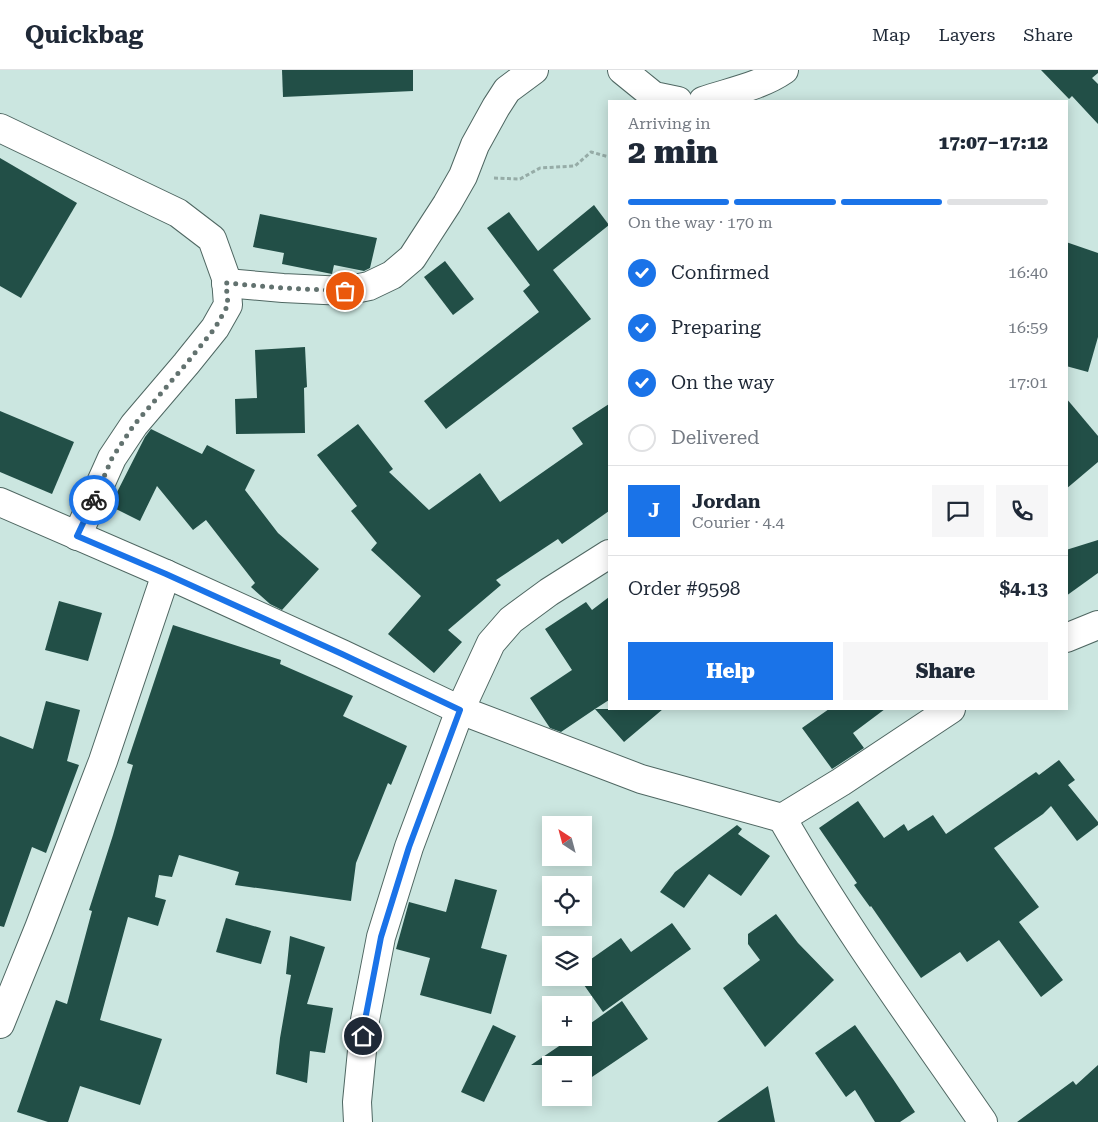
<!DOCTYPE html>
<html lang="en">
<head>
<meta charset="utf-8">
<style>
	body { margin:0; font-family:"Roboto Serif",serif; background:#f6f6f7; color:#1f2937; height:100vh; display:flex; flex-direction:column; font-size:19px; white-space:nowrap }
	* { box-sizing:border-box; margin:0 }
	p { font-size:16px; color:#747a83 }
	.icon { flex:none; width:28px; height:28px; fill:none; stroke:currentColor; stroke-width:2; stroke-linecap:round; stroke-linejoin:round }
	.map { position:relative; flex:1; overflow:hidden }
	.details { position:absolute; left:608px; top:30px; width:460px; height:610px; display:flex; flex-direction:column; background:#fff; border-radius:0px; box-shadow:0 2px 12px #0003 }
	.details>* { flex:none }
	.needle { width:32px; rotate:324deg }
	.fabs { position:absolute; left:542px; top:746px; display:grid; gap:10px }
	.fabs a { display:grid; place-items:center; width:50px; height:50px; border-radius:0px; background:#fff; box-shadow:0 2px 12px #0003; font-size:25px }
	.pin { position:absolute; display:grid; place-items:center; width:42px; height:42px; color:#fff; margin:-21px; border:2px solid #fff; border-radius:50%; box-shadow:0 1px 5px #0007 }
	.courier { position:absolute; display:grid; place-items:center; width:50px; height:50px; margin:-25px; border:4px solid #1a73e8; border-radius:50%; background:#fff; color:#222; box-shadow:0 1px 6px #0007 }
	.headline em { font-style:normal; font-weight:800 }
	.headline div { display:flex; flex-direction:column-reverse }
	.headline { display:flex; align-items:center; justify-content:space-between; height:85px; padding:0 20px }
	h1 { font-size:32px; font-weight:800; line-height:38px }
	.bar { display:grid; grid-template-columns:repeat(4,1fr); gap:8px 5px; align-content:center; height:60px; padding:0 20px }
	.bar i { height:6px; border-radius:4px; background:#e0e1e3 }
	.bar .on { background:#1a73e8 }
	.bar p { grid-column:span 4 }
	.line { display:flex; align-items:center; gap:12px; padding:0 20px; border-top:1px solid #e0e1e3 }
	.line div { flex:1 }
	.round { display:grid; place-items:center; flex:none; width:52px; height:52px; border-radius:0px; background:#f6f6f7 }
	ol { padding:0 20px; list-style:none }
	li { display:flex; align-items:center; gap:15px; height:55px }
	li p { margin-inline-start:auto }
	li .icon { padding:5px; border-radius:50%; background:#1a73e8; color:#fff; stroke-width:4 }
	li:last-child { color:#747a83 }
	li i { width:28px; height:28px; border:2px solid #e0e1e3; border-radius:50% }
	.button { display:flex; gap:10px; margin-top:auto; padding:10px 20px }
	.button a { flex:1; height:58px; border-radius:0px; background:#1a73e8; color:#fff; font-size:20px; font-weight:800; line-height:58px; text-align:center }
	.button a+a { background:#f6f6f7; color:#1f2937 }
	header { display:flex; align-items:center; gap:30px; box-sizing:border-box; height:70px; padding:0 25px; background:#fff; border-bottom:1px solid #e0e1e3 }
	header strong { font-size:24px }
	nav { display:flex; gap:28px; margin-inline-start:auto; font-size:18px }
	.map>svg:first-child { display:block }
</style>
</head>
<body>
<header>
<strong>Quickbag</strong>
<nav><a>Map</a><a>Layers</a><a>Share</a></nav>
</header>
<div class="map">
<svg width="1098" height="1052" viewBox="0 0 1098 1052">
	<rect width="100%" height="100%" fill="#cbe6e0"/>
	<g fill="#224f47">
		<polygon points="282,0 413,0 413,21 283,27"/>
		<polygon points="1041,0 1098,0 1098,3 1092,8 1098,14 1098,54 1072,26 1069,29"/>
		<polygon points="0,88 77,133 21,228 0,216"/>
		<polygon points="594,135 609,155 553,200 591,249 446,359 424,331 539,242 523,221 530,215 487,158 509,142 538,181"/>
		<polygon points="260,144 377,168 370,198 364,201 334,195 332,204 282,194 284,183 253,177"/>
		<polygon points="1066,172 1098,183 1098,267 1088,302 1066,296"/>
		<polygon points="445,191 474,229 453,245 424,207"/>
		<polygon points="305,277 307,317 304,318 305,363 236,364 235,329 257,328 255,280"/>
		<polygon points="1066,328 1098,366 1098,392 1066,419"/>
		<polygon points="609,334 609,441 562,474 558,469 496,510 501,515 448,560 462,572 434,603 388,564 421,526 371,480 377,473 351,441 357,436 317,385 358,354 393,399 389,402 429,440 480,403 500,432 583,374 572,358"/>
		<polygon points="0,341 74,372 52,424 0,402"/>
		<polygon points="151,359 202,384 207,375 255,400 245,420 278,463 319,499 282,540 270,534 251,517 255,513 206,450 193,460 157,416 140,451 110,436 145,367"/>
		<polygon points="1098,470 1098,503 1066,526 1066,480"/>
		<polygon points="609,527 609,630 595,639 663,639 624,672 595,639 561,662 550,658 530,628 572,600 545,559 586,532 592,540"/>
		<polygon points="59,531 102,543 88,591 45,580"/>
		<polygon points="173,555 281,590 280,594 353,626 343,646 407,676 391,715 388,713 356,793 351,831 235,815 239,802 179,785 172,807 159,805 155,827 166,830 158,856 128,847 100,950 162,969 140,1035 80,1016 68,1052 48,1052 17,1042 56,930 67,934 92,841 89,840 113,765 133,695 127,693"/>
		<polygon points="46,631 80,640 67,691 79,695 46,783 32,777 4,857 0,856 0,666 33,679"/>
		<polygon points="829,639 885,639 853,663 864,678 832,699 802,658"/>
		<polygon points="1059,690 1075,710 1068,715 1098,752 1098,755 1077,771 1051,736 1043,744 994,778 1039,837 1019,852 1063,910 1041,927 999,870 967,892 960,882 921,908 871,836 870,837 854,815 857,813 819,758 858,731 884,768 904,754 908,761 933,745 946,764 1036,702 1039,705"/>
		<polygon points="737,755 742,759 738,764 770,786 741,826 709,804 684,838 660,822 675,802"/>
		<polygon points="455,809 497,820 481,878 507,885 491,944 420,925 430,888 396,879 409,832 446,842"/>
		<polygon points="776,844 798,873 834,910 765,977 723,918 760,890 748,874 748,864"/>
		<polygon points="226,848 271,861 261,894 216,882"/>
		<polygon points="672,853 691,879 603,942 584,915 584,894 621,868 631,882"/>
		<polygon points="290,866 325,877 307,934 333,938 325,983 310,981 307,1013 276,1004 280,968 291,905 286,904"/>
		<polygon points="622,931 648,969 589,1009 584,1001 584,995 531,995 571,968 584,968 584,958"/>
		<polygon points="493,955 516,966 484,1032 461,1022"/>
		<polygon points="855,955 893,1009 915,1042 900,1052 875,1052 855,1020 846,1027 815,983"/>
		<polygon points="1098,995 1098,1052 1017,1052 1073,1011 1076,1015"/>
		<polygon points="768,1016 775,1052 717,1052"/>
	</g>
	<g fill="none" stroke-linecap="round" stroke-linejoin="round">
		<g stroke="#4f6762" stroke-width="30">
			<g id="minor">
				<polyline points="622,0 654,26 678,31"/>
				<path d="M703 31C729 22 761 16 784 0"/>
				<polyline points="0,58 178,143 212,169 226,208 228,235 215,258 186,294 134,355 112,388 77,466"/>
				<polyline points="226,213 283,218 345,221 369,216 392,205 412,188 447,134 463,106 475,75 496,37 507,20 534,0"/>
				<path d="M0 432 166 504 342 584 460 640 641 709 782 748C842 853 914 952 983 1052"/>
				<polyline points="1066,568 1098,555"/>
				<polyline points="782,748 841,712 951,639"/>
				<polyline points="0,954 39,858 103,691 166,504"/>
				<polyline points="358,1052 357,1032 365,950 381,867 409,777 460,640 491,573 511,550 549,522 609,484"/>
			</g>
		</g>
		<polyline stroke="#96aca7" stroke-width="3" stroke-dasharray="4 2.5" stroke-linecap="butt" points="494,108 520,109 540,98 575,96 591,82 609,87"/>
		<use href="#minor" stroke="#fff" stroke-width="28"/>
	</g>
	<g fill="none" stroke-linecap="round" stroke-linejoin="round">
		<polyline stroke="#62726f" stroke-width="5" stroke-dasharray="0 9" points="94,430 112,388 134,355 186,294 215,258 228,235 226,213 283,218 345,221"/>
		<polyline stroke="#1a73e8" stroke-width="6" points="94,430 77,466 166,504 342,584 460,640 409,777 381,867 365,950 363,966"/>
	</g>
</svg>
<div class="fabs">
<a><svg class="needle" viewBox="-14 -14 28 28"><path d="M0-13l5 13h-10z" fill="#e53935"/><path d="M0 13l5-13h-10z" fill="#747a83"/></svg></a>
<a><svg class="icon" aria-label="locate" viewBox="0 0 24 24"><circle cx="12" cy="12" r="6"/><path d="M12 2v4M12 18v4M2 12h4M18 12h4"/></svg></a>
<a><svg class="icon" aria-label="layers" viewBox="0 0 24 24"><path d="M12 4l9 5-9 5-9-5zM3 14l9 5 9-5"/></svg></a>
<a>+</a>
<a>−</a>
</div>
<div class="pin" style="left:345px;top:221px;background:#ea580c"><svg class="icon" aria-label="bag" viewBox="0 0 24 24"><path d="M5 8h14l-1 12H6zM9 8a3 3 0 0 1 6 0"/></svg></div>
<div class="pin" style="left:363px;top:966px;background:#1f2937"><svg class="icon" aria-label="home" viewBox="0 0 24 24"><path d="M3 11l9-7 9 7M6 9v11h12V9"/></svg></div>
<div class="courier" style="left:94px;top:430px"><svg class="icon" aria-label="bike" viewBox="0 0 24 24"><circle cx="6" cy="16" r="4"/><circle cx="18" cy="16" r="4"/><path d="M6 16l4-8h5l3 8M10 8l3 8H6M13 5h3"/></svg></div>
<section class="details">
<div class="headline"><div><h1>2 min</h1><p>Arriving in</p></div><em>17:07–17:12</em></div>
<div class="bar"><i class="on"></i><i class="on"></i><i class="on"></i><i></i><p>On the way · 170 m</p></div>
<ol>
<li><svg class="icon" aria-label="check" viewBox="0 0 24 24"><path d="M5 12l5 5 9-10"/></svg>Confirmed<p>16:40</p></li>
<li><svg class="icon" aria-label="check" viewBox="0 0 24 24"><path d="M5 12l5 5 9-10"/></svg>Preparing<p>16:59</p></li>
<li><svg class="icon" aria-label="check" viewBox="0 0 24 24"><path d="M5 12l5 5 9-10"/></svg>On the way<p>17:01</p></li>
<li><i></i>Delivered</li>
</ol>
<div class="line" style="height:90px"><b class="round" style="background:#1a73e8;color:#fff">J</b><div><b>Jordan</b><p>Courier · 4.4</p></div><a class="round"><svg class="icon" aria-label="chat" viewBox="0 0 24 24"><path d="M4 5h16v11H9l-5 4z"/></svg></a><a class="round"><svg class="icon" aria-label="phone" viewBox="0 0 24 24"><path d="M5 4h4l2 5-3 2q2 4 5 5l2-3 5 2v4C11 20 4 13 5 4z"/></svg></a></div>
<div class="line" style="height:65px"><div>Order #9598</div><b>$4.13</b></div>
<div class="button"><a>Help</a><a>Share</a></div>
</section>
</div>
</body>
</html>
